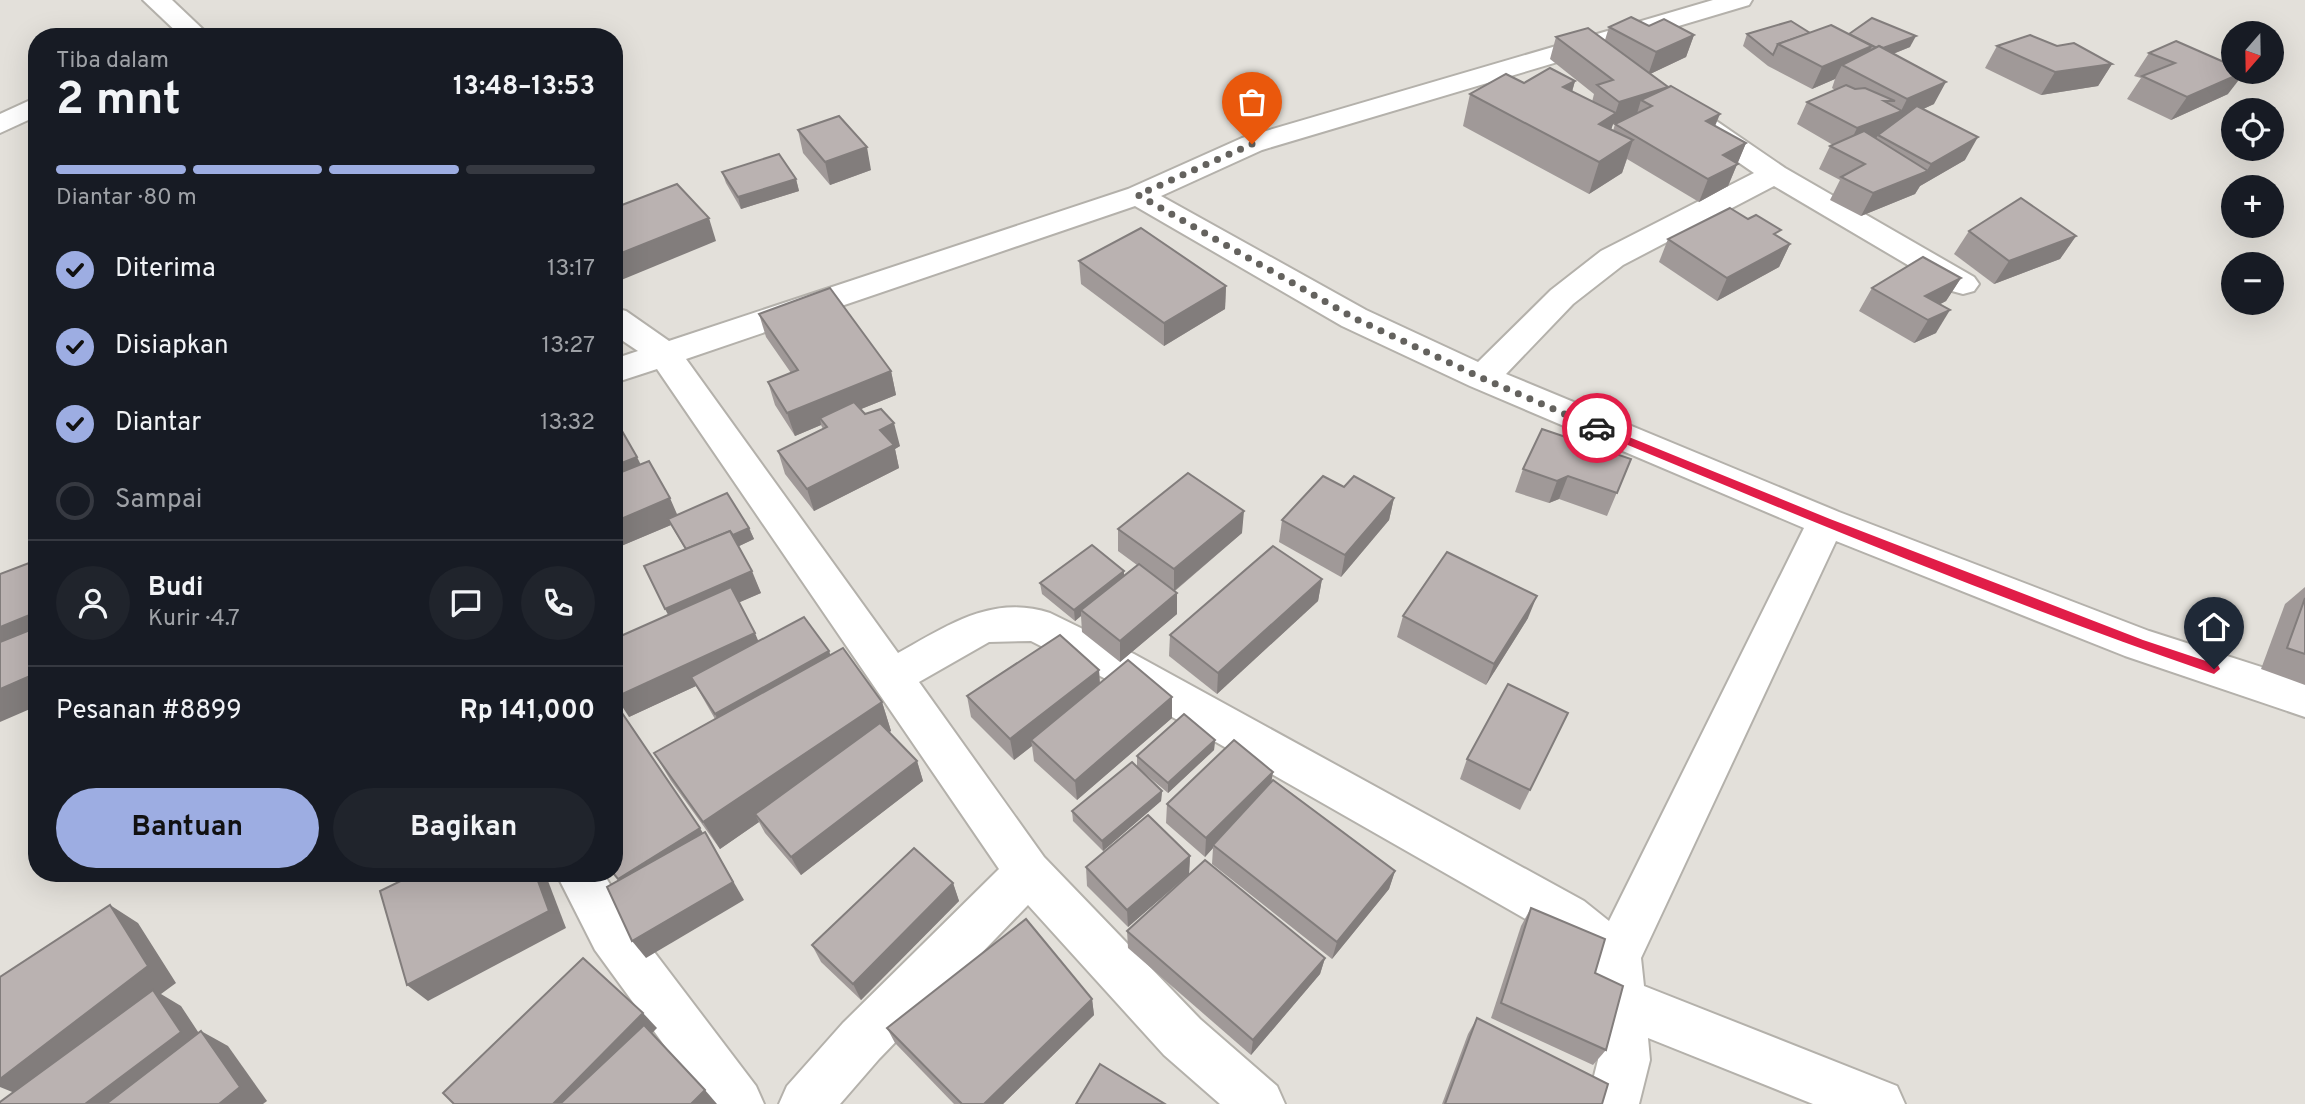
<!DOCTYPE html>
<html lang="id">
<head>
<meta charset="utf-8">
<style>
	body { margin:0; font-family:Overpass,sans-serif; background:#20242c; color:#f1f3f6; height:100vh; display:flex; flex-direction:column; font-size:26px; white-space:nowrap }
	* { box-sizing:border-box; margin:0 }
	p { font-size:23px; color:#9ea1a6 }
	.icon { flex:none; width:38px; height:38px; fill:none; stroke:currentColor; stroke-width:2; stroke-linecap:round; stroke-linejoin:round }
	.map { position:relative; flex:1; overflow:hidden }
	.drawer { position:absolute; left:28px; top:28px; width:595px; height:854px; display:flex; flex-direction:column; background:#171b24; border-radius:28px; box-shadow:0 7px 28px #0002 }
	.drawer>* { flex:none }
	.needle { width:46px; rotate:200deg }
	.buttons { position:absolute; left:2221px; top:21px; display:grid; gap:14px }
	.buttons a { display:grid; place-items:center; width:63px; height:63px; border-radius:50%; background:#171b24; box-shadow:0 7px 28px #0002; font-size:35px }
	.pin { position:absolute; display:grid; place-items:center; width:60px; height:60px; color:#fff; margin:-72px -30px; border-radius:50% 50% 50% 0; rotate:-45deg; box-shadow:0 0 7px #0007 }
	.pin .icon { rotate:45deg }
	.courier { position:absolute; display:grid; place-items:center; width:70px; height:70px; margin:-35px; border:5px solid #e11d48; border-radius:50%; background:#fff; color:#222; box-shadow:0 2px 9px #0007 }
	.summary em { font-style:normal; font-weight:700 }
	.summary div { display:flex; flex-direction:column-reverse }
	.summary { display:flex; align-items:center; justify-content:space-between; height:119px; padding:0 28px }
	h1 { font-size:46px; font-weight:700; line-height:52px }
	.bar { display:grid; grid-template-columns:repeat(4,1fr); gap:10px 7px; align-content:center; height:84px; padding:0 28px }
	.bar i { height:9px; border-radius:5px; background:#363941 }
	.bar .selected { background:#9dade2 }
	.bar p { grid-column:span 4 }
	.line { display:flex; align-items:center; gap:18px; padding:0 28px; border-top:2px solid #363941 }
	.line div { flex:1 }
	.round { display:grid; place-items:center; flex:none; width:74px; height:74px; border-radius:37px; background:#20242c }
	ol { padding:0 28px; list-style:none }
	li { display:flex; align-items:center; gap:21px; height:77px }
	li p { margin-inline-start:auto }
	li .icon { padding:7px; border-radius:50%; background:#9dade2; color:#111; stroke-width:4 }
	li:last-child { color:#9ea1a6 }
	li i { width:38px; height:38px; border:4px solid #363941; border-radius:50% }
	.cta { display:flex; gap:14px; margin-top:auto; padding:14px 28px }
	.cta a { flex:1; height:80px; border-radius:42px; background:#9dade2; color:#111; font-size:28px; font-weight:700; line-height:80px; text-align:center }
	.cta a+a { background:#20242c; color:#f1f3f6 }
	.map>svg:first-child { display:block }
</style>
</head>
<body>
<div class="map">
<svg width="2305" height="1104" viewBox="0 0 2305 1104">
	<rect width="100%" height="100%" fill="#e3e0da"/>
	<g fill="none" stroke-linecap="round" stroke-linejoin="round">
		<g stroke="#b4b1ab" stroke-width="4">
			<g id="street">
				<polygon points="143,0 172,0 211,37 182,37"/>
				<path d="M1713 0H1752L1749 5 1262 150 1161 196 1366 310 1478 362 1551 290 1601 251 1754 173 1689 128 1685 122 1689 116 1699 114 1709 116 1785 168 1974 277 1979 284 1974 291 1963 294 1952 291 1774 186 1623 265 1573 304 1506 374 1839 512 2149 631 2305 681V717L2125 656 1836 541 1641 958 1644 986 1897 1086 1905 1104H1813L1648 1038 1650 1060 1639 1104H1587L1598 1060 1593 969 1550 933 1104 678 1031 641 989 642 919 682 1044 857 1200 1019 1277 1086 1285 1104H1220L1164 1055 1028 905 879 1059 840 1104H779L787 1086 843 1023 999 869 657 369 614 383V359L638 351 614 335V308L626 311 669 341 1128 189 1242 138ZM1135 206 1342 326 1470 386 1804 528 1609 921 1584 901 1134 654 1050 613C992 594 947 626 898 653L686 359Z"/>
				<polygon points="37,97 37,116 0,133 0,114"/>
				<polygon points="556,873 603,873 642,936 756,1086 764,1104 707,1104 595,950"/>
			</g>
		</g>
		<use href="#street" fill="#fff" fill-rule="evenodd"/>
	</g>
	<g fill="#a09998" fill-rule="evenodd">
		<path d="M1649 26 1694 35 1686 57 1650 74 1715 126 1746 143 1728 186 1699 202 1627 159 1622 173 1589 194 1463 126 1470 94 1524 83 1575 81 1572 92 1592 102 1594 94 1550 59 1556 37 1605 40 1609 27ZM1621 121 1615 124 1613 131 1611 129 1613 124Z"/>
		<polygon points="1810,33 1849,34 1910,47 1893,54 1934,104 1923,109 1965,160 1920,186 1915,194 1861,216 1830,200 1840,180 1819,169 1830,146 1833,145 1797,124 1807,102 1835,90 1832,88 1835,79 1812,89 1768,66 1743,46 1747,34"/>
		<polygon points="2176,41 2228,94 2171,120 2127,99 2141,78 2134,76 2149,53"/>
		<polygon points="1997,46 2057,46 2112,64 2098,86 2041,95 1985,68"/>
		<polygon points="798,130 871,170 830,185 803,153"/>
		<polygon points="722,172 796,179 799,191 741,209 726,183"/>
		<polygon points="1748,219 1790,244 1779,267 1717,301 1659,262 1668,239"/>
		<polygon points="1969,231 2076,236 2060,259 1994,284 1954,254"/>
		<polygon points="1079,261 1226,286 1225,309 1164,346 1081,284"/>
		<polygon points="1961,278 1946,301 1940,304 1936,333 1914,343 1859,311 1872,288"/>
		<polygon points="759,314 891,371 896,395 861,409 900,446 895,449 899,468 814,511 785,474 778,451 823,429 821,425 795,436 775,405 768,382 791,373 766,337"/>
		<polygon points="1631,459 1607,516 1559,499 1549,503 1515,492 1523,469"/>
		<polygon points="641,464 677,515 749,528 754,539 739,546 761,593 739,602 758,641 829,651 830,655 882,702 891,731 889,732 917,761 923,781 801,875 765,833 759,822 720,849 671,781 654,753 715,719 696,686 629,717 668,615 685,549 671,525 614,549"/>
		<polygon points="1344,487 1394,498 1389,520 1341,577 1279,542 1282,520"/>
		<polygon points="1118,529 1242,533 1175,591 1177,593 1177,614 1120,662 1082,632 1081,616 1075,621 1042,594 1040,583 1124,571 1124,575 1137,565 1118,551"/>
		<polygon points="1322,579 1318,601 1217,694 1169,656 1170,635"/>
		<polygon points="2305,587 2305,685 2261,669 2285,604"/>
		<polygon points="1403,616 1528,618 1486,685 1397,637"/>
		<polygon points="1099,670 1100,683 1172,697 1172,718 1077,800 1034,761 1032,746 1014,760 971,717 967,696"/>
		<polygon points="1568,713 1520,810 1460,779 1467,759"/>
		<polygon points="1215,740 1214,750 1168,793 1137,767 1137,756"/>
		<polygon points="1271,782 1395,871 1389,889 1332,959 1212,864 1213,848 1205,857 1166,823 1167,804"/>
		<polygon points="1162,791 1161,801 1103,851 1073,821 1072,811"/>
		<polygon points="1190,856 1189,874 1128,927 1087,886 1086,867"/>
		<polygon points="953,883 959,901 861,1000 821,962 812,945"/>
		<polygon points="1531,908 1595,973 1606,1050 1593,1065 1491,1018 1521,926"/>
		<polygon points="1127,931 1325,958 1320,974 1251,1055 1128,948"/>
		<polygon points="1092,999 1094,1015 1003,1104 954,1104 895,1043 887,1028"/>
		<polygon points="1477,1018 1602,1104 1442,1104 1468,1034"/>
	</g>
	<g fill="#827d7c">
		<polygon points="1694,35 1686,57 1648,75 1656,52"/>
		<polygon points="1916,36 1910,47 1875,61 1880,49"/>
		<polygon points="1872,46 1861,68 1842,65 1835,79 1812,89 1822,67"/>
		<polygon points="2112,64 2098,86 2041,95 2055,72"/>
		<polygon points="2245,72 2228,94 2171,120 2187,97"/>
		<polygon points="1575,81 1566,112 1563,87"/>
		<polygon points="1946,82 1934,104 1897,121 1878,135 1876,139 1846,151 1857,128 1901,111 1907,99"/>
		<polygon points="1668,87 1652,106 1641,100 1636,117 1613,124 1606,146 1599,124 1615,114 1619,102"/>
		<polygon points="1720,114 1711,136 1706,121"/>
		<polygon points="1978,137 1965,160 1920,186 1915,194 1861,216 1873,193 1926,172 1931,164"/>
		<polygon points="1633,140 1622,173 1589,194 1599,162"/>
		<polygon points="1746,143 1728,186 1699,202 1708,179 1723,155"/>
		<polygon points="867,147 871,170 830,185 825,162"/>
		<polygon points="796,179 799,191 741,209 738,197"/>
		<polygon points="709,218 716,241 614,283 614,256"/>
		<polygon points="2076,236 2060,259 1994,284 2009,261"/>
		<polygon points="1790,244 1779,267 1717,301 1727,278"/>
		<polygon points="1961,278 1946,301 1920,315 1925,296"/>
		<polygon points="1226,286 1225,309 1164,346 1164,323"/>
		<polygon points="1950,310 1936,333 1914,343 1928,320"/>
		<polygon points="891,371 896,395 824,424 820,418 821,425 795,436 787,413"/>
		<polygon points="894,423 900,446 895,449 899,468 814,511 807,489 880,430"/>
		<polygon points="637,457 648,479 614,494 614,466"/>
		<polygon points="1568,476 1559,499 1549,503 1557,481"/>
		<polygon points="670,498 680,521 668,519 671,525 614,549 614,522"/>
		<polygon points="1394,498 1389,520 1341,577 1345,555"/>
		<polygon points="1244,511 1242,533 1174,591 1174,569"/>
		<polygon points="749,528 754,539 695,567 689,555"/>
		<polygon points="752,571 761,593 676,630 665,609"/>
		<polygon points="1124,571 1124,582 1081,610 1081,616 1075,621 1074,610"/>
		<polygon points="1322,579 1318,601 1217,694 1218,673"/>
		<polygon points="1177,593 1177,614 1120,662 1120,641"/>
		<polygon points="1537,596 1528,618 1486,685 1494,664"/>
		<polygon points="37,612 37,644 0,659 0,627"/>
		<polygon points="755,633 764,655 691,677 696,686 629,717 616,697"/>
		<polygon points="829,651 836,672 725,734 715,714"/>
		<polygon points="1099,670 1100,691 1031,740 1032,746 1014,760 1010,739"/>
		<polygon points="37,673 37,706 0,722 0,689"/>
		<polygon points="1172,697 1172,718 1077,800 1075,781"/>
		<polygon points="882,702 891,731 760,821 755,814 759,822 720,849 703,822"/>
		<polygon points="1215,740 1214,750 1168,793 1168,783"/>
		<polygon points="917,761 923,781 801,875 791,857"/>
		<polygon points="1273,772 1270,791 1213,845 1213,848 1205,857 1206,838"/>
		<polygon points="1162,791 1161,801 1103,851 1102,841"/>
		<polygon points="700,828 711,847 632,897 618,879"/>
		<polygon points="705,832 744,900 646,958 632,941"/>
		<polygon points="1190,856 1189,874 1128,927 1127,910"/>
		<polygon points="1395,871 1389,889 1332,959 1337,942"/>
		<polygon points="535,873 545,873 566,928 428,1001 407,985"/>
		<polygon points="953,883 959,901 861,1000 853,984"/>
		<polygon points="110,905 138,923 176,983 161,994 181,1006 208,1047 134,1104 85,1104 27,1098 0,1087 0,1079"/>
		<polygon points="1325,958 1320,974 1251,1055 1253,1040"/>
		<polygon points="1092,999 1094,1015 1003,1104 984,1104"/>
		<polygon points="643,1013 657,1028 584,1104 553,1104"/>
		<polygon points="201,1031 228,1046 267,1101 263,1104 219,1104"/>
		<polygon points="705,1090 717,1104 691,1104"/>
	</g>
	<g fill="#bab2b1" stroke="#827d7c" stroke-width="2">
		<polygon points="1631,17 1649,26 1664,19 1694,35 1656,52 1609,27"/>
		<polygon points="1872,18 1916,36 1883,48 1879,46 1877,48 1849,34"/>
		<polygon points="1791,21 1810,33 1778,44 1773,55 1747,34"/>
		<polygon points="1831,25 1872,46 1822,67 1778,44"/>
		<polygon points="1588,28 1668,87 1619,102 1597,85 1613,80 1556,37"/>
		<polygon points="2030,35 2057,46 2074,43 2112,64 2055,72 1997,46"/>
		<polygon points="2176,41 2233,66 2233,72 2244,72 2187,97 2142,76 2175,63 2149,53"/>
		<polygon points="1879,46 1946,82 1907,99 1842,65"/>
		<polygon points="1550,68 1575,81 1563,87 1616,113 1599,124 1633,140 1599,162 1470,94 1506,74 1524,83"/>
		<polygon points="1846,85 1855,89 1865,88 1895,101 1884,101 1902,111 1857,128 1807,102"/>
		<polygon points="1671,86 1720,114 1706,121 1746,143 1723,155 1738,164 1708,179 1615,124 1652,106 1641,100"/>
		<polygon points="1917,106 1978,137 1931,164 1878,135"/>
		<polygon points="839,116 867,147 825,162 798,130"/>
		<polygon points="1864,131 1928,171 1873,193 1841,177 1865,164 1830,146"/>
		<polygon points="779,154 796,179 738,197 722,172"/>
		<polygon points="677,184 709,218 614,256 614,208"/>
		<polygon points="2021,198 2076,236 2009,261 1969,231"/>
		<polygon points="1730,208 1748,219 1756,215 1781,230 1774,234 1790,244 1727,278 1668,239"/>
		<polygon points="1141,228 1226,286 1164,323 1079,261"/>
		<polygon points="1923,257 1961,278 1925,296 1950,310 1928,320 1872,288"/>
		<polygon points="830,288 891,371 787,413 768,382 798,370 759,314"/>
		<polygon points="854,402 865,414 881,409 894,423 880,430 894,445 807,489 778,451 827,427 820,418"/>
		<polygon points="614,417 637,457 614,466"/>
		<polygon points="1542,429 1631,459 1617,493 1568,476 1557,481 1523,469"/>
		<polygon points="649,461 670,498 614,522 614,475"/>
		<polygon points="1188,473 1244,511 1174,569 1118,529"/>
		<polygon points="1323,476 1344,487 1354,476 1394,498 1345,555 1282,520"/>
		<polygon points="727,493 749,528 733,535 730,531 686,549 668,519"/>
		<polygon points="730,531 752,571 665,609 644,566"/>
		<polygon points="1092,545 1124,571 1074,610 1040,583"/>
		<polygon points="1273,546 1322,579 1218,673 1170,635"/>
		<polygon points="1447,552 1537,596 1494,664 1403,616"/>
		<polygon points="37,560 37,612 0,627 0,574"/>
		<polygon points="1139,564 1177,593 1120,641 1081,610"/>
		<polygon points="731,587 755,633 616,697 614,692 614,639"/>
		<polygon points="2305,598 2305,654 2287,648"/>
		<polygon points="804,617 829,651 715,714 691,677"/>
		<polygon points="35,628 37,639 37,673 0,689 0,642"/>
		<polygon points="1060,635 1099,670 1010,739 967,696"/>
		<polygon points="843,648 882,702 703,822 654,753"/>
		<polygon points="1128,660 1172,697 1075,781 1031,740"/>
		<polygon points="1508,684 1568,713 1530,790 1467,759"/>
		<polygon points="618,707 700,828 618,879 613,873 614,873 614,709"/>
		<polygon points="1184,714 1215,740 1168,783 1137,756"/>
		<polygon points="880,723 917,761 791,857 755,814"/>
		<polygon points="1234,740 1273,772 1206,838 1167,804"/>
		<polygon points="1132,762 1162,791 1102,841 1072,811"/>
		<polygon points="1273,780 1395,871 1337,942 1213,845"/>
		<polygon points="1148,815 1190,856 1127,910 1086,867"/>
		<polygon points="705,832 733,882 632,941 607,887"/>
		<polygon points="914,848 953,883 853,984 812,945"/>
		<polygon points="1205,860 1325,958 1253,1040 1127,931"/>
		<polygon points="417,873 535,873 549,911 407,985 380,891"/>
		<polygon points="110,905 148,966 0,1079 0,977"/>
		<polygon points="1531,908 1605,939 1595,973 1623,986 1606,1050 1501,1003"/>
		<polygon points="1026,919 1092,999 984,1104 962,1104 887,1028"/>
		<polygon points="583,958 643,1013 553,1104 454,1104 443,1093"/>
		<polygon points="153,990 181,1032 85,1104 0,1104 0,1102"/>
		<polygon points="1477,1018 1608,1084 1602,1104 1445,1104"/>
		<polygon points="644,1025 705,1090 691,1104 560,1104"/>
		<polygon points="201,1031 240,1087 219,1104 106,1104"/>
		<polygon points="1100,1064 1165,1104 1076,1104"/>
	</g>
	<path fill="#e11d48" d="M1597 424 1830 519 2143 640 2218 665 2220 669 2214 674C2004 602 1799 516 1594 431L1592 428Z"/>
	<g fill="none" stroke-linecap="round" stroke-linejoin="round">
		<polyline stroke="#64625e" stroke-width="7" stroke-dasharray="0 12.6" points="1252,144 1138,195 1354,318 1482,378 1597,428"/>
	</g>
</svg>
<div class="buttons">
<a><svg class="needle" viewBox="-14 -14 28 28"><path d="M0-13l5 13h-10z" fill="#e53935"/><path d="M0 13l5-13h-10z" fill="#9ea1a6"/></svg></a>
<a><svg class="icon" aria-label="locate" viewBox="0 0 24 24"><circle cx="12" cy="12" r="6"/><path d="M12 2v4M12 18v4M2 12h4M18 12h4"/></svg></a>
<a>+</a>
<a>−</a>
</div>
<div class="pin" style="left:1252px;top:144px;background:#ea580c"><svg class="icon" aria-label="bag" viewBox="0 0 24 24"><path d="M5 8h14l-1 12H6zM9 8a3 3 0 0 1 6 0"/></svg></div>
<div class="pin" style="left:2214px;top:669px;background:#1f2937"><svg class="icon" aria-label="home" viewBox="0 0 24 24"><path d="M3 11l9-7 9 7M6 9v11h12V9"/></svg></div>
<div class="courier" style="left:1597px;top:428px"><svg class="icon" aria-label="car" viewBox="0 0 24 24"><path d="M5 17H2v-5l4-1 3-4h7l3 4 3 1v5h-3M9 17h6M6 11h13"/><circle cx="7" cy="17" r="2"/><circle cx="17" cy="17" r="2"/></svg></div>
<section class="drawer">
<div class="summary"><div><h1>2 mnt</h1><p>Tiba dalam</p></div><em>13:48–13:53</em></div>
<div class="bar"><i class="selected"></i><i class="selected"></i><i class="selected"></i><i></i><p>Diantar · 80 m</p></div>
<ol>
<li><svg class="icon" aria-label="check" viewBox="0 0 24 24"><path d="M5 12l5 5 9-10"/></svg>Diterima<p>13:17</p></li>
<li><svg class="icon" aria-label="check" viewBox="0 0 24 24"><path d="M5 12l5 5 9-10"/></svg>Disiapkan<p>13:27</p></li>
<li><svg class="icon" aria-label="check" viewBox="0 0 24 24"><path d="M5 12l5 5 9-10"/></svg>Diantar<p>13:32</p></li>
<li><i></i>Sampai</li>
</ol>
<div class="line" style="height:126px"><a class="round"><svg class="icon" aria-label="person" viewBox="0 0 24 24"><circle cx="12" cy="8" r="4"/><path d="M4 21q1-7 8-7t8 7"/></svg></a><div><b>Budi</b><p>Kurir · 4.7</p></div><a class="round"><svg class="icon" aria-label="chat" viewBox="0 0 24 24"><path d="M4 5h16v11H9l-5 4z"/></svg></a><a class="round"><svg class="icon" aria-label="phone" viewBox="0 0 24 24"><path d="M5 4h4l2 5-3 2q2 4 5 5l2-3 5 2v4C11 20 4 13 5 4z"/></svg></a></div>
<div class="line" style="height:91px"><div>Pesanan #8899</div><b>Rp 141,000</b></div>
<div class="cta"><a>Bantuan</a><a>Bagikan</a></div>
</section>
</div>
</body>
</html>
